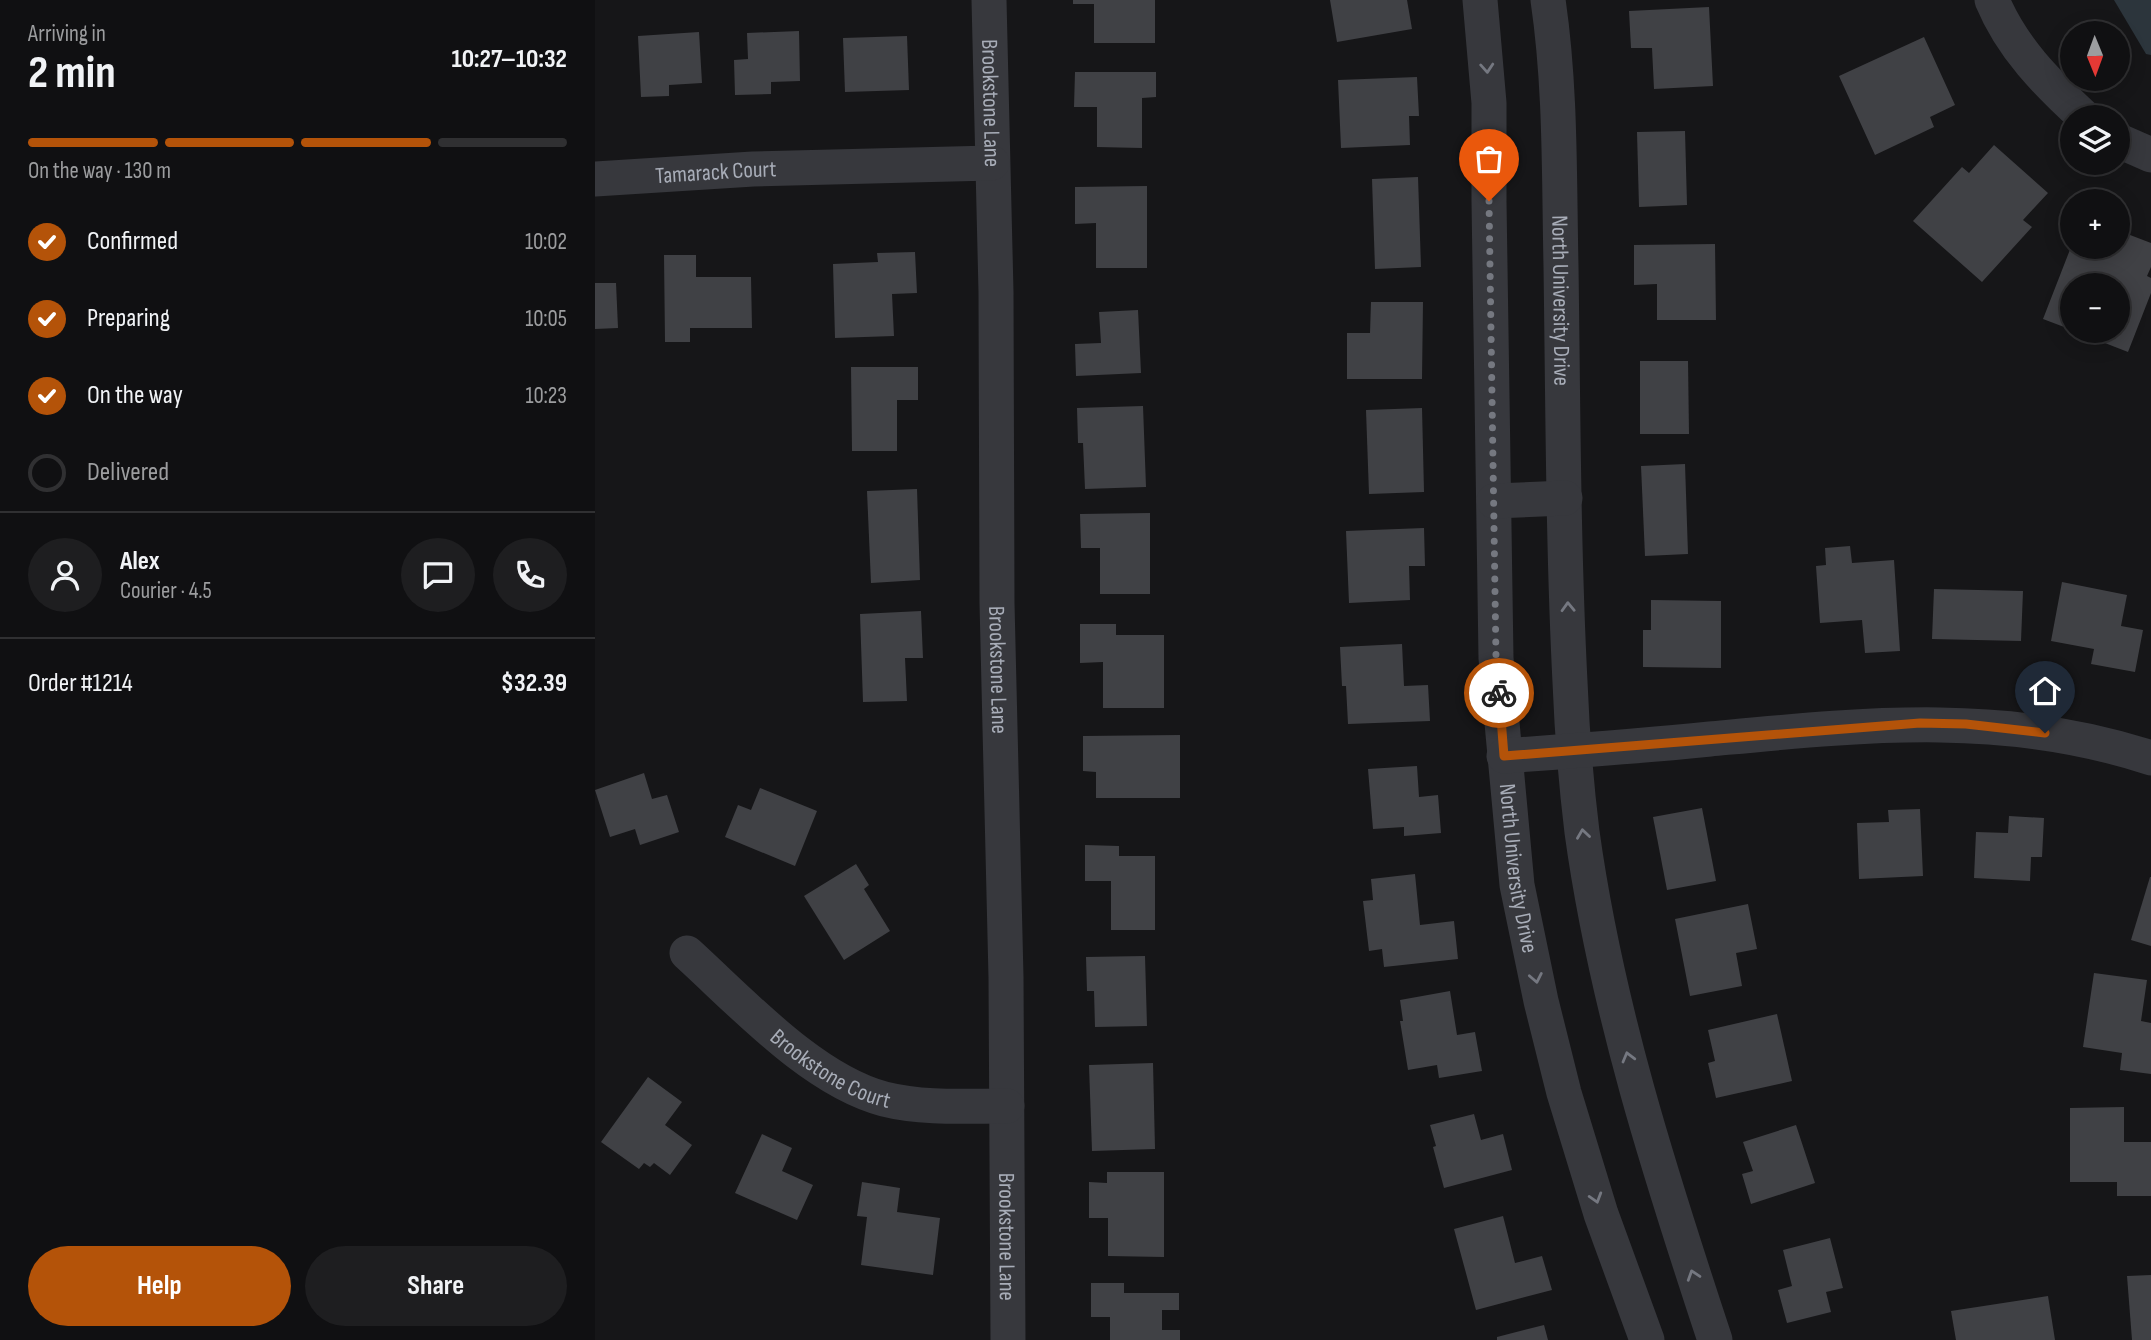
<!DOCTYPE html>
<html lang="en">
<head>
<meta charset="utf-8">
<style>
	body { margin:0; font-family:"Sofia Sans Condensed",sans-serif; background:#1e1e20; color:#f1f3f6; height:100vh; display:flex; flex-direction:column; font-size:26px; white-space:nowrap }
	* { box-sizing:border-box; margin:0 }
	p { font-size:23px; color:#9c9d9f }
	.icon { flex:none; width:38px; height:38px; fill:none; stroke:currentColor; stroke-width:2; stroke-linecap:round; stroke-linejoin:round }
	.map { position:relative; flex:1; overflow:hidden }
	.drawer { display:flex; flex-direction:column; background:#101012; width:595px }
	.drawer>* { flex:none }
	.needle { width:46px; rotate:179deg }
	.buttons { position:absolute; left:1465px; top:21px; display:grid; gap:14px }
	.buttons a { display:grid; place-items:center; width:70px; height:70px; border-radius:50%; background:#101012; box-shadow:0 4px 18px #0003,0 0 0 2px #303032; font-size:35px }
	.pin { position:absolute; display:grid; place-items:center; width:60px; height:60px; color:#fff; margin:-72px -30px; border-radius:50% 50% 50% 0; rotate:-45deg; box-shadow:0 0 7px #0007 }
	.pin .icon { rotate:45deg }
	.courier { position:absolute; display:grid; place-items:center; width:70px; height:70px; margin:-35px; border:5px solid #b45309; border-radius:50%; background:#fff; color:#222; box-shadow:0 2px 9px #0007 }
	.headline em { font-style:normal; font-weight:700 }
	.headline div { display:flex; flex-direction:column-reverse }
	.headline { display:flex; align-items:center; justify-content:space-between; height:119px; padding:0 28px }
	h1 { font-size:46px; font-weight:700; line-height:52px }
	.bar { display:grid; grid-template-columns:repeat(4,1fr); gap:10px 7px; align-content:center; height:84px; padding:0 28px }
	.bar i { height:9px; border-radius:5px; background:#303032 }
	.bar .active { background:#b45309 }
	.bar p { grid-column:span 4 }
	.line { display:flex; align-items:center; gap:18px; padding:0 28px; border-top:2px solid #303032 }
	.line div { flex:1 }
	.round { display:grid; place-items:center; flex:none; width:74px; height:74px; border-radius:37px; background:#1e1e20 }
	ol { padding:0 28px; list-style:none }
	li { display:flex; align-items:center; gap:21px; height:77px }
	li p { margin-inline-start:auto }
	li .icon { padding:7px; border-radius:50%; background:#b45309; color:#fff; stroke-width:4 }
	li:last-child { color:#9c9d9f }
	li i { width:38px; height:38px; border:4px solid #303032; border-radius:50% }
	.action { display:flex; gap:14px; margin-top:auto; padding:14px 28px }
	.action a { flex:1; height:80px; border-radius:42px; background:#b45309; color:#fff; font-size:28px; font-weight:700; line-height:80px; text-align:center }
	.action a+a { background:#1e1e20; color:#f1f3f6 }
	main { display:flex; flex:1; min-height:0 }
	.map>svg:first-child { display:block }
</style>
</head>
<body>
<main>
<section class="drawer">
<div class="headline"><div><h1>2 min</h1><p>Arriving in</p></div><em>10:27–10:32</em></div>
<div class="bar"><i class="active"></i><i class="active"></i><i class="active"></i><i></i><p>On the way · 130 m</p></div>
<ol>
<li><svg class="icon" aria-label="check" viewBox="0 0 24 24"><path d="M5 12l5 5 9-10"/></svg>Confirmed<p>10:02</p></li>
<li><svg class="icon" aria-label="check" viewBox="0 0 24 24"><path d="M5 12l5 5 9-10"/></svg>Preparing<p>10:05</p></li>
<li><svg class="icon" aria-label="check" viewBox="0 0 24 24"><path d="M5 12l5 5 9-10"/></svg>On the way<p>10:23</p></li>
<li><i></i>Delivered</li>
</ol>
<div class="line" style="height:126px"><a class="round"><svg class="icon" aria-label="person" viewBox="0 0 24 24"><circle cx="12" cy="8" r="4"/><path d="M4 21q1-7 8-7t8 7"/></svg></a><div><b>Alex</b><p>Courier · 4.5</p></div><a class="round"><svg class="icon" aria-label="chat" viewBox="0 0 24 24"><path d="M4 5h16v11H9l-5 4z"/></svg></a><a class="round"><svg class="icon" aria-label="phone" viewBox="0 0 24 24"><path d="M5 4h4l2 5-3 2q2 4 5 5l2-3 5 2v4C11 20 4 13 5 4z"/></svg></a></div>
<div class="line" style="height:91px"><div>Order #1214</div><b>$32.39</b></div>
<div class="action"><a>Help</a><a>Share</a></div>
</section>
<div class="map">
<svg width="1556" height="1340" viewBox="0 0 1556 1340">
	<rect width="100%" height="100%" fill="#161618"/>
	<polygon fill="#2c353c" points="1519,0 1556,0 1556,55 1551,54"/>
	<g fill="#404145">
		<polygon points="478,0 560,0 560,43 499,43 499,4 478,4"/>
		<polygon points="735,0 812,0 817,29 742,42"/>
		<polygon points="1114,7 1118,86 1059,89 1057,48 1036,48 1034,11"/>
		<polygon points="204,31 205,81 176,82 176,94 140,95 139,60 153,59 152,33"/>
		<polygon points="104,32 107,83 74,85 74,96 46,97 43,36"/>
		<polygon points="312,36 314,90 250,92 248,38"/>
		<polygon points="1329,37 1360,105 1335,117 1339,127 1280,155 1244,76"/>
		<polygon points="480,72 561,72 561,97 547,98 547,148 502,147 502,107 479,107"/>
		<polygon points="822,77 824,116 814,116 815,145 746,148 743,80"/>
		<polygon points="1090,131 1092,205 1044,207 1042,132"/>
		<polygon points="1399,145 1453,193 1428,220 1437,227 1387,282 1318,221 1367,167 1374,173"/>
		<polygon points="823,177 826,267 780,269 777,179"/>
		<polygon points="552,186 552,268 501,268 501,223 480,224 480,187"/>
		<polygon points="1522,230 1556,243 1556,267 1552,276 1556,278 1556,293 1533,352 1479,331 1522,331 1522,285 1477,285 1477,330 1448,319 1476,247 1489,249 1490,247 1522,247"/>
		<polygon points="1120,244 1121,320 1062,320 1062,284 1039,285 1039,245"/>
		<polygon points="320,252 322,293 297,294 299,336 240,338 238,264 283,262 282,253"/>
		<polygon points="69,255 101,255 101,277 156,277 157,328 95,328 95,342 70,342"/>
		<polygon points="0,283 21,283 23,328 0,329"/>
		<polygon points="776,302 828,302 827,379 752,379 752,333 775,333"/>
		<polygon points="543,310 546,373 481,376 480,344 506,343 504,312"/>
		<polygon points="1045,361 1093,361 1094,434 1045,434"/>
		<polygon points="256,367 323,367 323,400 302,400 302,451 257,451"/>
		<polygon points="548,406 551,487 490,489 488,443 483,443 482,408"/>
		<polygon points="827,408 829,492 774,494 771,410"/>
		<polygon points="1090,464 1093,554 1050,556 1046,466"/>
		<polygon points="322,489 325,580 276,583 272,491"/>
		<polygon points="555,513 555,594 505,594 505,548 486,548 485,514"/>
		<polygon points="829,528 830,566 814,566 815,600 754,603 751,531"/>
		<polygon points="1255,546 1257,563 1299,560 1305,651 1270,653 1267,620 1225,623 1221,566 1231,565 1230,548"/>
		<polygon points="1467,582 1532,595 1526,626 1548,630 1540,672 1496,664 1499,649 1456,641"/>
		<polygon points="1339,589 1428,591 1426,641 1337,639"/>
		<polygon points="1056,600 1126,601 1126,668 1048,667 1048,630 1056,630"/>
		<polygon points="326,611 328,658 310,658 312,701 268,702 265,614"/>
		<polygon points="485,624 521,624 521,635 569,635 569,708 508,708 508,662 485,663"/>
		<polygon points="807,644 809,686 833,685 835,721 753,724 751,686 747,686 745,647"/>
		<polygon points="585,735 585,798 501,798 501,772 488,771 488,736"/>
		<polygon points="822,766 824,797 843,795 846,833 809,836 809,827 778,829 773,769"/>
		<polygon points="49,773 57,799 72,795 84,832 45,845 40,829 15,837 0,790"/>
		<polygon points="165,788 222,811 200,866 130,837 143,805 156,810"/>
		<polygon points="1107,808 1121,881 1072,890 1058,817"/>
		<polygon points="1325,809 1328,876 1264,879 1262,823 1294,822 1293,810"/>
		<polygon points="1414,816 1449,818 1447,857 1436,857 1435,881 1379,878 1381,832 1413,833"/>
		<polygon points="490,845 524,846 524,856 560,856 560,930 516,930 516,881 490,881"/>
		<polygon points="261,864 274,885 269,889 295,931 249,960 209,896"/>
		<polygon points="820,874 825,925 859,921 863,959 789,967 787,949 774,951 768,901 778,900 776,879"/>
		<polygon points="1555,877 1556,877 1556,946 1536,940"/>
		<polygon points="1153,904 1162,949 1141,953 1147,986 1095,996 1080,919"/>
		<polygon points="550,956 552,1026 500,1027 499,991 492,991 491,957"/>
		<polygon points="1499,973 1552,980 1546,1021 1556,1023 1556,1074 1525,1070 1527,1053 1488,1047"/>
		<polygon points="855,991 862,1035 880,1032 887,1071 844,1078 842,1065 813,1070 805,1021 808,1021 805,1000"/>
		<polygon points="1182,1014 1197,1081 1121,1098 1113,1063 1120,1061 1113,1030"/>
		<polygon points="558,1063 560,1149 497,1151 494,1065"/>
		<polygon points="53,1077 87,1102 70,1125 97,1145 75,1175 59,1163 55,1167 49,1163 44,1169 6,1142"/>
		<polygon points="1529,1107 1529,1142 1556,1142 1556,1196 1522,1196 1522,1182 1475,1182 1475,1108"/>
		<polygon points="879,1114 886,1140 908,1134 917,1170 849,1188 838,1147 841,1146 835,1125"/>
		<polygon points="1201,1125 1220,1183 1156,1204 1147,1174 1158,1171 1148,1142"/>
		<polygon points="167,1134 197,1148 187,1171 218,1185 202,1220 140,1193"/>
		<polygon points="512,1172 569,1172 569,1257 513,1256 513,1218 494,1218 494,1182 512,1183"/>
		<polygon points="267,1182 305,1188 302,1212 345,1218 338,1275 266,1265 272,1217 262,1216"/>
		<polygon points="908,1216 920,1263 947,1256 957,1290 881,1310 859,1229"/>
		<polygon points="1235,1238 1248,1288 1231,1292 1236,1312 1192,1323 1183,1290 1197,1286 1188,1250"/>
		<polygon points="1556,1275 1556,1340 1537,1340 1532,1276"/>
		<polygon points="496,1283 529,1283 529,1293 584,1293 584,1310 567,1310 567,1330 585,1330 585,1340 515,1340 515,1317 496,1317"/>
		<polygon points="1453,1296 1460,1340 1361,1340 1356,1311"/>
		<polygon points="949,1325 953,1340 902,1340 902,1337"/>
	</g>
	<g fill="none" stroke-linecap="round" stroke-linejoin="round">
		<g stroke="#37383d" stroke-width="35">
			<path id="s1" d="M394 0 401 292 402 603 411 977 413 1340"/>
			<path id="s2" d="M885 0 894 103V201L901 658 922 885 946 1001 969 1093 1006 1214 1052 1340"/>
			<path id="s3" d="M953 0C966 88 964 177 966 266 968 405 968 544 975 682 977 732 981 783 987 832 1011 1006 1065 1174 1120 1340"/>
			<path d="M1397 0C1417 48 1451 82 1489 117"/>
			<polyline points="1522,140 1556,155"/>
			<path id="s4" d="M0 179 158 169 397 163"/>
			<polyline points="899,501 970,498"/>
			<path d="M909 756C978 751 1046 746 1115 739 1265 725 1409 709 1556 758"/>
			<path id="s5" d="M92 953C146 1002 217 1080 289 1099 329 1109 371 1106 412 1106"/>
		</g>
	</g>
	<defs><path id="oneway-chevron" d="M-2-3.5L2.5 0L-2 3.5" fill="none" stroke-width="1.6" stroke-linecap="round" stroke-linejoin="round" transform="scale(1.75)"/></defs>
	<g stroke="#757881">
		<use href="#oneway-chevron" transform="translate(892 68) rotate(86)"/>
		<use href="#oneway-chevron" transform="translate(973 607) rotate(-92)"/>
		<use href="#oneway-chevron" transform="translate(988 834) rotate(-98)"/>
		<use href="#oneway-chevron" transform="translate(941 978) rotate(79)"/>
		<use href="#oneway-chevron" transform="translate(1033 1057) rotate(-105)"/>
		<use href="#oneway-chevron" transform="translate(1001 1198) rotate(73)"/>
		<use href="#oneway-chevron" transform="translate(1098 1275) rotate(-108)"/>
	</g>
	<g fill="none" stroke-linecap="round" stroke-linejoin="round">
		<polyline stroke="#757880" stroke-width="7" stroke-dasharray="0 12.6" points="894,201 901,657 904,693"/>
		<polyline stroke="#b45309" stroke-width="9" points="904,693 909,756 1325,723 1371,724 1450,733"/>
	</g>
	<g text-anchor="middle" stroke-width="5" stroke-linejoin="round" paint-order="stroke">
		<g font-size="23" fill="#a8adb8" stroke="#111113">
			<text dy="8" stroke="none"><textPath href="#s1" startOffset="103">Brookstone Lane</textPath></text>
			<text dy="8" stroke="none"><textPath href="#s4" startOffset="121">Tamarack Court</textPath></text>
			<text dy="8" stroke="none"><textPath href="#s3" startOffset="301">North University Drive</textPath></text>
			<text dy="8" stroke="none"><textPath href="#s1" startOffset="670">Brookstone Lane</textPath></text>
			<text dy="8" stroke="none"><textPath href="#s2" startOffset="870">North University Drive</textPath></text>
			<text dy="8" stroke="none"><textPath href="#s5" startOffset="186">Brookstone Court</textPath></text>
			<text dy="8" stroke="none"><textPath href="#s1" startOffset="1237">Brookstone Lane</textPath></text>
		</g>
	</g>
</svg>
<div class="buttons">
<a><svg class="needle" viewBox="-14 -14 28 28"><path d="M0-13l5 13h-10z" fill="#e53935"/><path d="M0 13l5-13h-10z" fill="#9c9d9f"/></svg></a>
<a><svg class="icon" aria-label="layers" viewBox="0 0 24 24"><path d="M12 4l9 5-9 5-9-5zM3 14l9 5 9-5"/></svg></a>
<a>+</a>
<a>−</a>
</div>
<div class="pin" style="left:894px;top:201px;background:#ea580c"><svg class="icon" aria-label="bag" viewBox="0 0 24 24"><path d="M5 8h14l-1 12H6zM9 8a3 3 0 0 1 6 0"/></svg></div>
<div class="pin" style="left:1450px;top:733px;background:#1f2937"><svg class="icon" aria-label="home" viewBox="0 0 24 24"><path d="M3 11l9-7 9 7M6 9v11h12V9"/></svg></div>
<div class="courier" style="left:904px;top:693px"><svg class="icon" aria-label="bike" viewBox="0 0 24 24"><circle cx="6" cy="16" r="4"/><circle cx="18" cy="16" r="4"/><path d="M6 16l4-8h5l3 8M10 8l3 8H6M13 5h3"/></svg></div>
</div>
</main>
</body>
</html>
